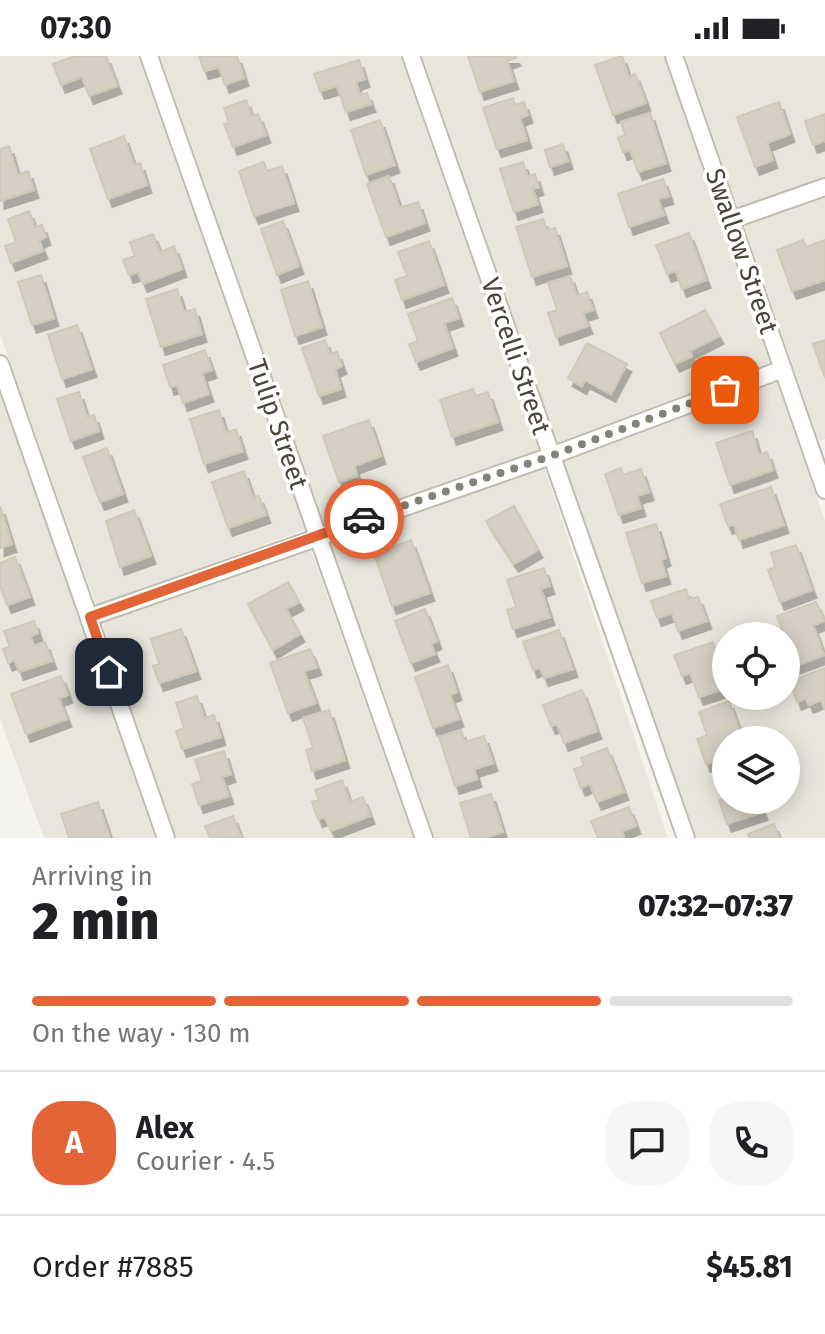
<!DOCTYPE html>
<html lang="en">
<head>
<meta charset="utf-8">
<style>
	body { margin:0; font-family:"Fira Sans",sans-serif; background:#f6f6f6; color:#202124; height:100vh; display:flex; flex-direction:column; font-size:30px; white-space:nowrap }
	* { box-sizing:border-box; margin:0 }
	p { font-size:26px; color:#757577 }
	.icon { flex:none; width:44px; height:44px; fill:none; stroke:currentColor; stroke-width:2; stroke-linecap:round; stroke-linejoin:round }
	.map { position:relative; height:782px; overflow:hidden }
	.sheet { display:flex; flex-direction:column; background:#fff; flex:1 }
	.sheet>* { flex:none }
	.controls { position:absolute; left:712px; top:566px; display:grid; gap:16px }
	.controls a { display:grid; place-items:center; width:88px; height:88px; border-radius:50%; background:#fff; box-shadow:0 4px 20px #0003; font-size:40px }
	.pin { position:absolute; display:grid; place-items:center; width:68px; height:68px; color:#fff; margin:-34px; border-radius:16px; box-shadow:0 4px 12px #0006 }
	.courier { position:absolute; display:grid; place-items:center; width:80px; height:80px; margin:-40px; border:6px solid #e36436; border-radius:50%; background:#fff; color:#222; box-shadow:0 2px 10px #0007 }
	.overview em { font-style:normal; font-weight:800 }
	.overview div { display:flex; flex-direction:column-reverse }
	.overview { display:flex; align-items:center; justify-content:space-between; height:136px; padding:0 32px }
	h1 { font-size:52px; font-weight:800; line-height:60px }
	.bar { display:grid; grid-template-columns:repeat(4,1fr); gap:12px 8px; align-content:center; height:96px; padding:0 32px }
	.bar i { height:10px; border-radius:6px; background:#e0e0e0 }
	.bar .selected { background:#e36436 }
	.bar p { grid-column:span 4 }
	.line { display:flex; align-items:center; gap:20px; padding:0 32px; border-top:2px solid #e0e0e0 }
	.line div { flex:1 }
	.round { display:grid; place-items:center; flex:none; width:84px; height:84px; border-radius:32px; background:#f6f6f6 }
	.status { display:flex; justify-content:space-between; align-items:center; height:56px; padding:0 40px; background:#fff; direction:ltr }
	.status svg { height:22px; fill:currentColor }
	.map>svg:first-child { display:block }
</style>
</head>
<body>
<div class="status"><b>07:30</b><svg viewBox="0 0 49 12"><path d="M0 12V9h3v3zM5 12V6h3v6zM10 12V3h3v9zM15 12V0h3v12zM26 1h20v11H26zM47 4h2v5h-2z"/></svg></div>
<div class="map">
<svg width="825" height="782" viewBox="0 0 825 782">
	<defs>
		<filter id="shadow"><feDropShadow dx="4.5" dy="8" stdDeviation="0" flood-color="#0004"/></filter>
	</defs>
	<rect width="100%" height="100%" fill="#f5f3ed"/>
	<g fill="#e8e6dc" fill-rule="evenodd">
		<polygon points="0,0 138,0 305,474 96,549 0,278"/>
		<polygon points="160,0 400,0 539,395 324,468"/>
		<polygon points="422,0 664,0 771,308 558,388"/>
		<polygon points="685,0 825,0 825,122 738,152"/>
		<polygon points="825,141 825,383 819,385 744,169"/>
		<path d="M776 324 825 465V782H689L563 405ZM726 580H786V640H726ZM726 684H786V744H726Z"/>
		<polygon points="0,338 80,564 155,782 44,782 0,663"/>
		<polygon points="544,411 668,782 435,782 330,485"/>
		<polygon points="310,491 413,782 176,782 102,566"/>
	</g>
	<g fill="#d5d0c3" stroke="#cfc9b7" stroke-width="2" filter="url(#shadow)">
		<polygon points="75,0 106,0 117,30 89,40 82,21 61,29 53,8"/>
		<polygon points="199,0 237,0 244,22 225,29 219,11 204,15"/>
		<polygon points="468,0 515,0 516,2 507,5 514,25 480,36"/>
		<polygon points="622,0 629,21 635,18 646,47 613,59 595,9"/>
		<polygon points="359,4 365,23 356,26 360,39 367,37 371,48 346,56 337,30 320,35 314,18"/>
		<polygon points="513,42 515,49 524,46 528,59 520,62 527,84 497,93 483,52"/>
		<polygon points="246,44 252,60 258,58 266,79 233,91 224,68 229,67 224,52"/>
		<polygon points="779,46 790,78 767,87 773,104 755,111 737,61"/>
		<polygon points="650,57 666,107 638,116 630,94 623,96 618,82 625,79 621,66"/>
		<polygon points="825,58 825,85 813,89 805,65"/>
		<polygon points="380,64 395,109 366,119 351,74"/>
		<polygon points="124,80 134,109 140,107 147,129 108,143 90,93"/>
		<polygon points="563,88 568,105 550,111 545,94"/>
		<polygon points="9,90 18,119 28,115 34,134 0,145 0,93"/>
		<polygon points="264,106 267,115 282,110 294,147 254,160 239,115"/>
		<polygon points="523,106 528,121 535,118 539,131 533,133 538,148 514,156 500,113"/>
		<polygon points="389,120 400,152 418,146 425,167 386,181 367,128"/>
		<polygon points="663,123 669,140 658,143 664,159 629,171 618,138"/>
		<polygon points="29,155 35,171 42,169 46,181 39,184 43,195 11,207 5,190 16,186 8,163"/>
		<polygon points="543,163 547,174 555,172 567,210 532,221 516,171"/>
		<polygon points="283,165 299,210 277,219 261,173"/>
		<polygon points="689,177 706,224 682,233 676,215 667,218 656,189"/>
		<polygon points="153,178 160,196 174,190 182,213 143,228 138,216 129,219 123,204 135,200 130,186"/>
		<polygon points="803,184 806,191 825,184 825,224 792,235 777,194"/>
		<polygon points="429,185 444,229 402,244 395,224 407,220 398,196"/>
		<polygon points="41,219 54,262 32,269 18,226"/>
		<polygon points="570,220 577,240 587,236 593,254 583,257 588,270 556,281 548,257 557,254 548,227"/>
		<polygon points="308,225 322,271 295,280 281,234"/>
		<polygon points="177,233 184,256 195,253 202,278 161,291 146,243"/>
		<polygon points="452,242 459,262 444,267 453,292 416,306 409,288 418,285 408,258"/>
		<polygon points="705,254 719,280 689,295 692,300 675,308 660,277"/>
		<polygon points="77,269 92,313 62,323 48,279"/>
		<polygon points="325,284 330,298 337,296 342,310 335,313 341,333 319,340 302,292"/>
		<polygon points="825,284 825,322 813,288"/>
		<polygon points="587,287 627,308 611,338 585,324 582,330 568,322"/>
		<polygon points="205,294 212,314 202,317 209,338 183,347 177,329 170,331 163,309"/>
		<polygon points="473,333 476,340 488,336 498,366 452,381 440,344"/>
		<polygon points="79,336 87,361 94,359 99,375 71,385 57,343"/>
		<polygon points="219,354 226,377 236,373 243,395 204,408 190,363"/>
		<polygon points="369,364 381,400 354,410 357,420 339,426 323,380"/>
		<polygon points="752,375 759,399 767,396 773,414 730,429 716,387"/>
		<polygon points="107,392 123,438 100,446 83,401"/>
		<polygon points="621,412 623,419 641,413 649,436 637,440 641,452 619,459 605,418"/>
		<polygon points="244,415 253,442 259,440 266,459 228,472 212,426"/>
		<polygon points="771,431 784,469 739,484 734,468 728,470 720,448"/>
		<polygon points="0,450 12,488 0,492"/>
		<polygon points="514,450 538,494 514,508 486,465"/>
		<polygon points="134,454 151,500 120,511 106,465"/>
		<polygon points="656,468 666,502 661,504 666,520 642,527 626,477"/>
		<polygon points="411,484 430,537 392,550 374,498"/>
		<polygon points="796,489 812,534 780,546 768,514 775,511 771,497"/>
		<polygon points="15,501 30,541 7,549 0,530 0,507"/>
		<polygon points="544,512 550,530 541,533 550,561 513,573 507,554 516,551 507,524"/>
		<polygon points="288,526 299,546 286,553 300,578 273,594 248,548"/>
		<polygon points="686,533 689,543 698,541 707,565 678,575 672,557 657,562 651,545"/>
		<polygon points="816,546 824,565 813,569 824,599 795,610 777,560"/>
		<polygon points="425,553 437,585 431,588 435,598 411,607 395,565"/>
		<polygon points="34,565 38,577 30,580 34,590 45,586 52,605 19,616 15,604 8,607 3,593 10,591 4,575"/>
		<polygon points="181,573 196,615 159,627 153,610 159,608 151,583"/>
		<polygon points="559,574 573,613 544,622 540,611 533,614 523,586"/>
		<polygon points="713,586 724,617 716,620 720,634 699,641 690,617 682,620 674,599"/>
		<polygon points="310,593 317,611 304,615 316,647 288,657 270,607"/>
		<polygon points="448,609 457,636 450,639 459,663 433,672 415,621"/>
		<polygon points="825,612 825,654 821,644 809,649 806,642 797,646 790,625"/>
		<polygon points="61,620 68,639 59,642 67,663 26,678 11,638"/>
		<polygon points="582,634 597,675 564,687 557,668 551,670 543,649"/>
		<polygon points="197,640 204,662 214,659 221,681 182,693 176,675 184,672 176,647"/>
		<polygon points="729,645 743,684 726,684 726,701 706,708 697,683 707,679 699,656"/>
		<polygon points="329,654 345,704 312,715 306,694 313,692 303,662"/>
		<polygon points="461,674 465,686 484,680 493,707 474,713 477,723 455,730 439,681"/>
		<polygon points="607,692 624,736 597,746 590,728 581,732 574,713 584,710 581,702"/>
		<polygon points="224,695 231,718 222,721 229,740 199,749 192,728 202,725 195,704"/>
		<polygon points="342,724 350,746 363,741 370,760 331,775 325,761 318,763 312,746 319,744 315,734"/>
		<polygon points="491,738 503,776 484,782 471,782 460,747"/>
		<polygon points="726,742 726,744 759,744 763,756 727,768 719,744"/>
		<polygon points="98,746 110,782 69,782 61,758"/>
		<polygon points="629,751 636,770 622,775 624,782 598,782 591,765"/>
		<polygon points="233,760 241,781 210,782 205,770"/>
		<polygon points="774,768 779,782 750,782 748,778"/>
	</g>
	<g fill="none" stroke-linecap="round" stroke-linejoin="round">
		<g stroke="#c0bcb0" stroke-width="20">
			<g id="street">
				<polyline points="149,0 424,782"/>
				<polyline points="411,0 686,782"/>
				<polyline points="674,0 825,434"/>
				<polyline points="731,164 825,131"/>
				<polyline points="0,308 166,782"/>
				<polyline points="90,561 551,400 783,313"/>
			</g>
		</g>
		<use href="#street" stroke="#fff" stroke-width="16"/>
	</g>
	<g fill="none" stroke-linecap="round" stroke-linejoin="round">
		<polyline stroke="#858279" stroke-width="8" stroke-dasharray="0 14.4" points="364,463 551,400 725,334"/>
		<polyline stroke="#e36436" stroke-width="10" points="109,616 90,561 364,463"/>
	</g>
	<g text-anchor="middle" stroke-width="7" stroke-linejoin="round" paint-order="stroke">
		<g font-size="26" fill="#49453b" stroke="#fff">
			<text transform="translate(742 195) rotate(71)" y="9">Swallow Street</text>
			<text transform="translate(516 300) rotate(71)" y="9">Vercelli Street</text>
			<text transform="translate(278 368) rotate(71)" y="9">Tulip Street</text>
		</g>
	</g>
</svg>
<div class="controls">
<a><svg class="icon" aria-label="locate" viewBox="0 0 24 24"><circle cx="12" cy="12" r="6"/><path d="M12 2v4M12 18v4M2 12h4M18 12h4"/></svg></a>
<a><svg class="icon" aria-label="layers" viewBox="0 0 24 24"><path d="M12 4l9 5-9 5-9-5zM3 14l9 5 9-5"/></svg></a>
</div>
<div class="pin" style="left:725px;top:334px;background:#ea580c"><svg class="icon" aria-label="bag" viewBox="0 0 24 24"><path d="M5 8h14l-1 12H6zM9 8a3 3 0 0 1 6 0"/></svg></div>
<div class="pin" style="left:109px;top:616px;background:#1f2937"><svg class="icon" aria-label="home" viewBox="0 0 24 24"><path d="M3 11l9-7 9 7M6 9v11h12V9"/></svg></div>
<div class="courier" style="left:364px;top:463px"><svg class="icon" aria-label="car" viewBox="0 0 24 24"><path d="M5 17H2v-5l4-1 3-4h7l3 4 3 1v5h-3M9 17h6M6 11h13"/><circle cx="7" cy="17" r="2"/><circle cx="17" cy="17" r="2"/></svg></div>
</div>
<section class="sheet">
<div class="overview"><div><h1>2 min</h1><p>Arriving in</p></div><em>07:32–07:37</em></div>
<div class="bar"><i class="selected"></i><i class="selected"></i><i class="selected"></i><i></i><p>On the way · 130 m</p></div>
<div class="line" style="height:144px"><b class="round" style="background:#e36436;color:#fff">A</b><div><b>Alex</b><p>Courier · 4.5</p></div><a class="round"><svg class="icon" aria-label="chat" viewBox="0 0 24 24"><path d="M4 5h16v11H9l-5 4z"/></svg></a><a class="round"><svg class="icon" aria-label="phone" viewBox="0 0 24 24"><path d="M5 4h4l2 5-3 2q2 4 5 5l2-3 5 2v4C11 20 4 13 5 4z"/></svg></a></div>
<div class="line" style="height:104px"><div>Order #7885</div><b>$45.81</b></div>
</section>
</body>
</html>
